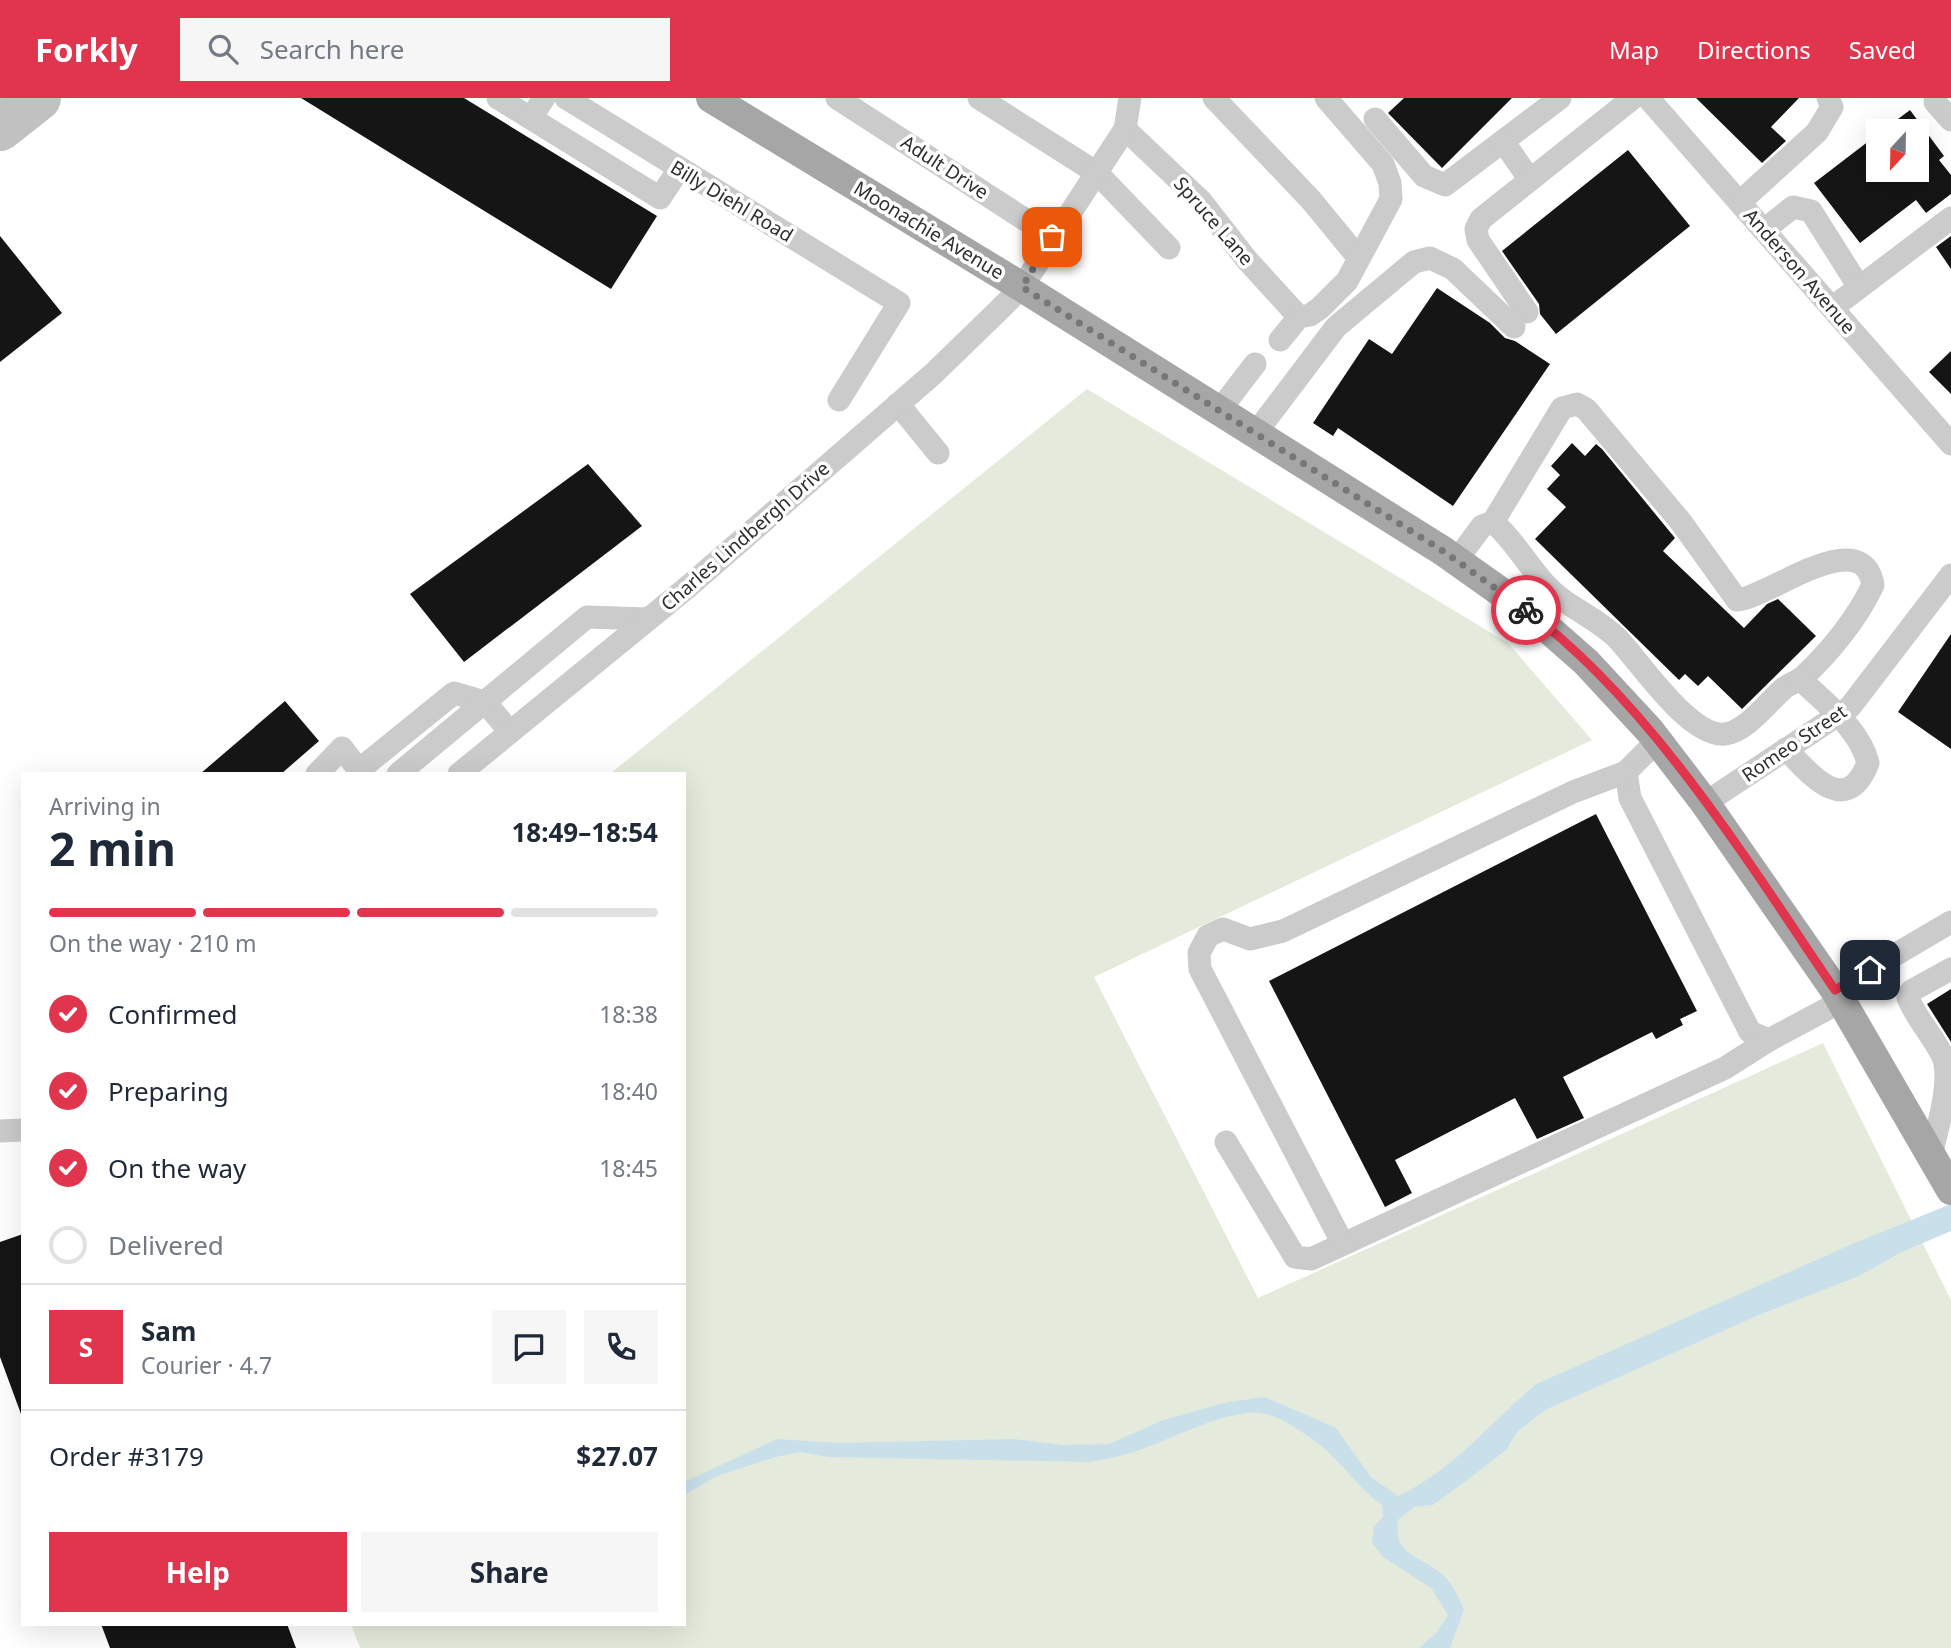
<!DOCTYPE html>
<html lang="en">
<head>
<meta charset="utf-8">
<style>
	body { margin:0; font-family:"Noto Sans",sans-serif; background:#f6f6f7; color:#1f2937; height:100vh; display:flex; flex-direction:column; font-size:26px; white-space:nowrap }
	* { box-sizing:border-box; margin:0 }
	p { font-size:23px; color:#747a83 }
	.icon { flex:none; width:38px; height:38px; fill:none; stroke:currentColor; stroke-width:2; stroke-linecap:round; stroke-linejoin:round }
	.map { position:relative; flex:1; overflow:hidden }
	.sheet { position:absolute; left:21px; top:674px; width:665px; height:854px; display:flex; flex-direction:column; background:#fff; border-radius:0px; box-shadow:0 7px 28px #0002 }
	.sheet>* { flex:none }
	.needle { width:46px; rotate:202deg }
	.controls { position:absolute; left:1866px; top:21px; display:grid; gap:14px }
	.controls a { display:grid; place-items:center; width:63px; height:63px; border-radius:0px; background:#fff; box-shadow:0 7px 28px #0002; font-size:35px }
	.pin { position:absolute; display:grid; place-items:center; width:60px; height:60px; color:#fff; margin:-30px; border-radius:14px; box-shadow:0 4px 10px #0006 }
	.courier { position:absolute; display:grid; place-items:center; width:70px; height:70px; margin:-35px; border:5px solid #e1354e; border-radius:50%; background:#fff; color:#222; box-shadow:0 2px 9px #0007 }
	.headline em { font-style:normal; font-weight:700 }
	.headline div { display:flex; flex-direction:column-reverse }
	.headline { display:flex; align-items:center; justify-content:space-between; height:119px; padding:0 28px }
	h1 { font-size:46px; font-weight:700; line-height:52px }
	.bar { display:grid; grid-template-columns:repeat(4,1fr); gap:10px 7px; align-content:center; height:84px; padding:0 28px }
	.bar i { height:9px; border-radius:5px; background:#e0e1e3 }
	.bar .selected { background:#e1354e }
	.bar p { grid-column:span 4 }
	.line { display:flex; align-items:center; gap:18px; padding:0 28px; border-top:2px solid #e0e1e3 }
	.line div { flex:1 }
	.round { display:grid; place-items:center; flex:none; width:74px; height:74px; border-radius:0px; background:#f6f6f7 }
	ol { padding:0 28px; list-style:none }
	li { display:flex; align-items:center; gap:21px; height:77px }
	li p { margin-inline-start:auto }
	li .icon { padding:7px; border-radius:50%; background:#e1354e; color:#fff; stroke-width:4 }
	li:last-child { color:#747a83 }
	li i { width:38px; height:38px; border:4px solid #e0e1e3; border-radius:50% }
	.button { display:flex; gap:14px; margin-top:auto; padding:14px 28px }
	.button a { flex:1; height:80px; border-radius:0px; background:#e1354e; color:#fff; font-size:28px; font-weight:700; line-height:80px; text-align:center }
	.button a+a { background:#f6f6f7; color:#1f2937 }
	header { display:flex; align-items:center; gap:42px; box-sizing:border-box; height:98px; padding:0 35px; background:#e1354e; color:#fff }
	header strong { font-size:33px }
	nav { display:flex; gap:38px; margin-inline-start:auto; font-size:24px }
	.search { width:490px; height:63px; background:#f6f6f7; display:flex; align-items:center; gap:18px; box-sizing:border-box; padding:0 24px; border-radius:0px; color:#747a83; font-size:26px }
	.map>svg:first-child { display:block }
</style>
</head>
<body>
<header>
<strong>Forkly</strong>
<div class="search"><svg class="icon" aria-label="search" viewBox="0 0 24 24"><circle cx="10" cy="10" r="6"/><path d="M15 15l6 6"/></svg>Search here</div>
<nav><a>Map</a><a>Directions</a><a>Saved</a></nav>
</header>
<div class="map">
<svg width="1951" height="1550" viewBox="0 0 1951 1550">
	<rect width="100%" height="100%" fill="#fff"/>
	<polygon fill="#e5ebdc" points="1087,291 1508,545 1592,642 1094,879 1258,1200 1823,945 1951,1202 1951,1550 360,1550 351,1526 684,1526 684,676 611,675"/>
	<path fill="#c9e0eb" d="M1951 1106V1133L1902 1154 1859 1178 1759 1217 1545 1312 1517 1334 1506 1352 1466 1383 1433 1407 1414 1409 1398 1422C1393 1460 1422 1457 1444 1478 1454 1488 1459 1499 1464 1512L1450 1550H1419L1437 1534 1448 1517 1431 1490 1383 1459 1372 1445 1374 1428 1383 1419 1382 1407C1355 1388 1340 1360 1312 1341 1298 1331 1278 1317 1260 1315 1221 1312 1164 1346 1127 1356 1115 1360 1102 1361 1090 1364L828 1359 800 1354 776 1359 717 1378 684 1397V1384L777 1341 838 1345 1013 1341 1064 1347 1109 1346 1163 1322 1228 1304 1265 1299 1336 1330 1371 1379 1398 1398C1452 1373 1490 1325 1536 1286L1857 1144Z"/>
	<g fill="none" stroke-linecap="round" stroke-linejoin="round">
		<polyline stroke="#c1c1c1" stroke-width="46" points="0,30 38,0"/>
	</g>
	<g fill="#151515">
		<polygon points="301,0 464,0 657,118 611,191"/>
		<polygon points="1404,0 1512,0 1442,70 1388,15"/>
		<polygon points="1696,0 1799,0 1771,29 1786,43 1762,65"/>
		<polygon points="1910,12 1944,58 1939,62 1951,77 1951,96 1926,115 1916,102 1860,145 1814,85 1878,36 1878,72 1916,72 1916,33 1882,33"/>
		<polygon points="1628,52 1690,128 1556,236 1540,216 1539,206 1502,153"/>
		<polygon points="0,138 62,215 0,264"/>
		<polygon points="1951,138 1951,171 1936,149"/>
		<polygon points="1437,190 1490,225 1505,240 1515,243 1550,266 1453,408 1338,330 1333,338 1313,325 1369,241 1392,256"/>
		<polygon points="1951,253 1951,296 1929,274"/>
		<polygon points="1572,345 1585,358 1596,346 1602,351 1675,440 1663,453 1744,530 1767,506 1778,501 1816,538 1742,611 1708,578 1698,588 1685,576 1679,582 1535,441 1566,409 1547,391 1560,377 1551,368"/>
		<polygon points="588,366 642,428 464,564 410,496"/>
		<polygon points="1951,536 1951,651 1898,614"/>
		<polygon points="285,603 319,643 281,676 200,676"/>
		<polygon points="1596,716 1697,913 1680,921 1683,927 1656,941 1652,934 1563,979 1584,1020 1537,1041 1515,1000 1395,1062 1412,1095 1385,1109 1269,883"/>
		<polygon points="1951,891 1951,944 1927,906"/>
		<polygon points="23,1136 23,1316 21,1316 0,1259 0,1144"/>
		<polygon points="101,1526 287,1526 296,1550 110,1550"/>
	</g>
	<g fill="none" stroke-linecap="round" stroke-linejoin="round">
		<g stroke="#cbcbcb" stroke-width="23">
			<polyline points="498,0 660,100 679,71"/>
			<polyline points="566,0 899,205 839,302"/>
			<polyline points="837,0 1052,139"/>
			<polyline points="979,0 1097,75 1169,150"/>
			<polyline points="1214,0 1311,102 1357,158"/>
			<polyline points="1648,0 1951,346"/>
			<polyline points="1935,4 1951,22"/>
			<polyline points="531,20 544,0"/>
			<polyline points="1375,21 1424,78 1445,87 1560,0"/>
			<polyline points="1125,31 1201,103 1247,162 1299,219"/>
			<polyline points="1503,43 1530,82"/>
			<polyline points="1740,104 1817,34 1832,9 1828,0"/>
			<polyline points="1764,132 1793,109 1811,113 1859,189"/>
			<polyline points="1832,210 1951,120"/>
			<polyline points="1527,214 1478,142 1476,131 1481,121 1633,0"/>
			<polyline points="1280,242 1299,219 1310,217 1320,210 1347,183 1391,101 1390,85 1383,66 1326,0"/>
			<polyline points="898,306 938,355"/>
			<polyline points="1219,313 1255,266"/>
			<polyline points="1255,336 1336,229 1414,164 1430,160 1453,171 1514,229"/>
			<path d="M1456 463 1482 428 1493 424 1562 310 1577 306 1586 311 1681 424 1737 502C1770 499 1862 424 1873 487 1857 521 1829 555 1802 580 1796 584 1789 586 1784 590 1768 604 1747 633 1725 636 1689 640 1639 562 1616 539 1594 518 1564 508 1544 485 1526 465 1514 442 1493 424"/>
			<polyline points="1657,643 1626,674 1630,700 1750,934 1769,942"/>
			<path d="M1786 651C1810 676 1846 721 1868 665 1860 631 1824 604 1800 581"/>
			<polyline points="359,672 454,595 485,604 510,634"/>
			<polyline points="317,676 342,650 362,676"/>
			<polyline points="398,676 587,519 648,521"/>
			<polyline points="459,676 689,488 933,276 998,213 1022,189 1125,31 1130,0"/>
			<polyline points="1705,705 1850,609 1951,477"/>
			<polyline points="1835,892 1951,824"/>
			<polyline points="0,1033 23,1032"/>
			<polyline points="1226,1044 1295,1159 1311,1161 1725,970 1769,942 1842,903"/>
			<path d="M1931 1058C1937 1030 1951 989 1944 961 1935 940 1917 922 1908 900L1911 893 1951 871"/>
			<polyline points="1343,1146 1200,871 1199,855 1208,838 1223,831 1250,841 1283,833 1573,694 1626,674"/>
		</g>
		<polyline stroke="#a6a6a6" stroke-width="30" points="711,0 1022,189 1443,453 1529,514 1586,564 1650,633 1705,705 1835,892 1951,1092"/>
	</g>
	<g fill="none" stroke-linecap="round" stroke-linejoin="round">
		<polyline stroke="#777" stroke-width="7" stroke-dasharray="0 12.6" points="1052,139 1022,189 1443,453 1526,512"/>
		<path stroke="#e1354e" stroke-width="9" d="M1526 512C1651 605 1748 764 1835 892L1870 872"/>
	</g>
	<g text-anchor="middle" stroke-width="7" stroke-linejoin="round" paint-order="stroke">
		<g font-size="19" fill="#2e2e2e" stroke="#fff">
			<text transform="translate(945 69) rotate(33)" y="7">Adult Drive</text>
			<text transform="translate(732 103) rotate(31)" y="7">Billy Diehl Road</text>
			<text transform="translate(1214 123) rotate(49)" y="7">Spruce Lane</text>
			<text transform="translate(929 132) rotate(31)" y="7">Moonachie Avenue</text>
			<text transform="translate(1800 173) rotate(49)" y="7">Anderson Avenue</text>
			<text transform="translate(745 438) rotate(-41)" y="7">Charles Lindbergh Drive</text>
			<text transform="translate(1794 645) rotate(-34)" y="7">Romeo Street</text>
		</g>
	</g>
</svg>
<div class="controls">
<a><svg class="needle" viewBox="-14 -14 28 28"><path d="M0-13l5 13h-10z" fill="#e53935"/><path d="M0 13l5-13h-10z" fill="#747a83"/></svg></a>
</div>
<div class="pin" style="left:1052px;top:139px;background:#ea580c"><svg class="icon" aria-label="bag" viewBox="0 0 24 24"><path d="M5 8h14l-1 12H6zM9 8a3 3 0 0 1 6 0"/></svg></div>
<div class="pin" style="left:1870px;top:872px;background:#1f2937"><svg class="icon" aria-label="home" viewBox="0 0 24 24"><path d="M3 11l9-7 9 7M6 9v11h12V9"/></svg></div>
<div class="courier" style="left:1526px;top:512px"><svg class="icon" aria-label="bike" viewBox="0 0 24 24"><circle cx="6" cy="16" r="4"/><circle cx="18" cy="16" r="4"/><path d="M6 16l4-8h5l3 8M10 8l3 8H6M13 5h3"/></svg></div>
<section class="sheet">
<div class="headline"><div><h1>2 min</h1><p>Arriving in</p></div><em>18:49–18:54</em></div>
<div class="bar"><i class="selected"></i><i class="selected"></i><i class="selected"></i><i></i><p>On the way · 210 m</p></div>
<ol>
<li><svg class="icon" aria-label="check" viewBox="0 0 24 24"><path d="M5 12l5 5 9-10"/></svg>Confirmed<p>18:38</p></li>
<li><svg class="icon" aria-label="check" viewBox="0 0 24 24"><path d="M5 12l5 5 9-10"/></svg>Preparing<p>18:40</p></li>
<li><svg class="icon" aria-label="check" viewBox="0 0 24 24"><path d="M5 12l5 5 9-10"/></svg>On the way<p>18:45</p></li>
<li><i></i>Delivered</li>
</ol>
<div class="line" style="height:126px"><b class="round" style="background:#e1354e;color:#fff">S</b><div><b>Sam</b><p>Courier · 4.7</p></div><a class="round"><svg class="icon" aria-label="chat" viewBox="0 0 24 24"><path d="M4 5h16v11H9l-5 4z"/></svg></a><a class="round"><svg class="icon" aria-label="phone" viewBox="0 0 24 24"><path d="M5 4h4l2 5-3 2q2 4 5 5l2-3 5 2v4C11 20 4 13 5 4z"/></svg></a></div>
<div class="line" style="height:91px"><div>Order #3179</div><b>$27.07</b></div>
<div class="button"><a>Help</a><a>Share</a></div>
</section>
</div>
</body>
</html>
